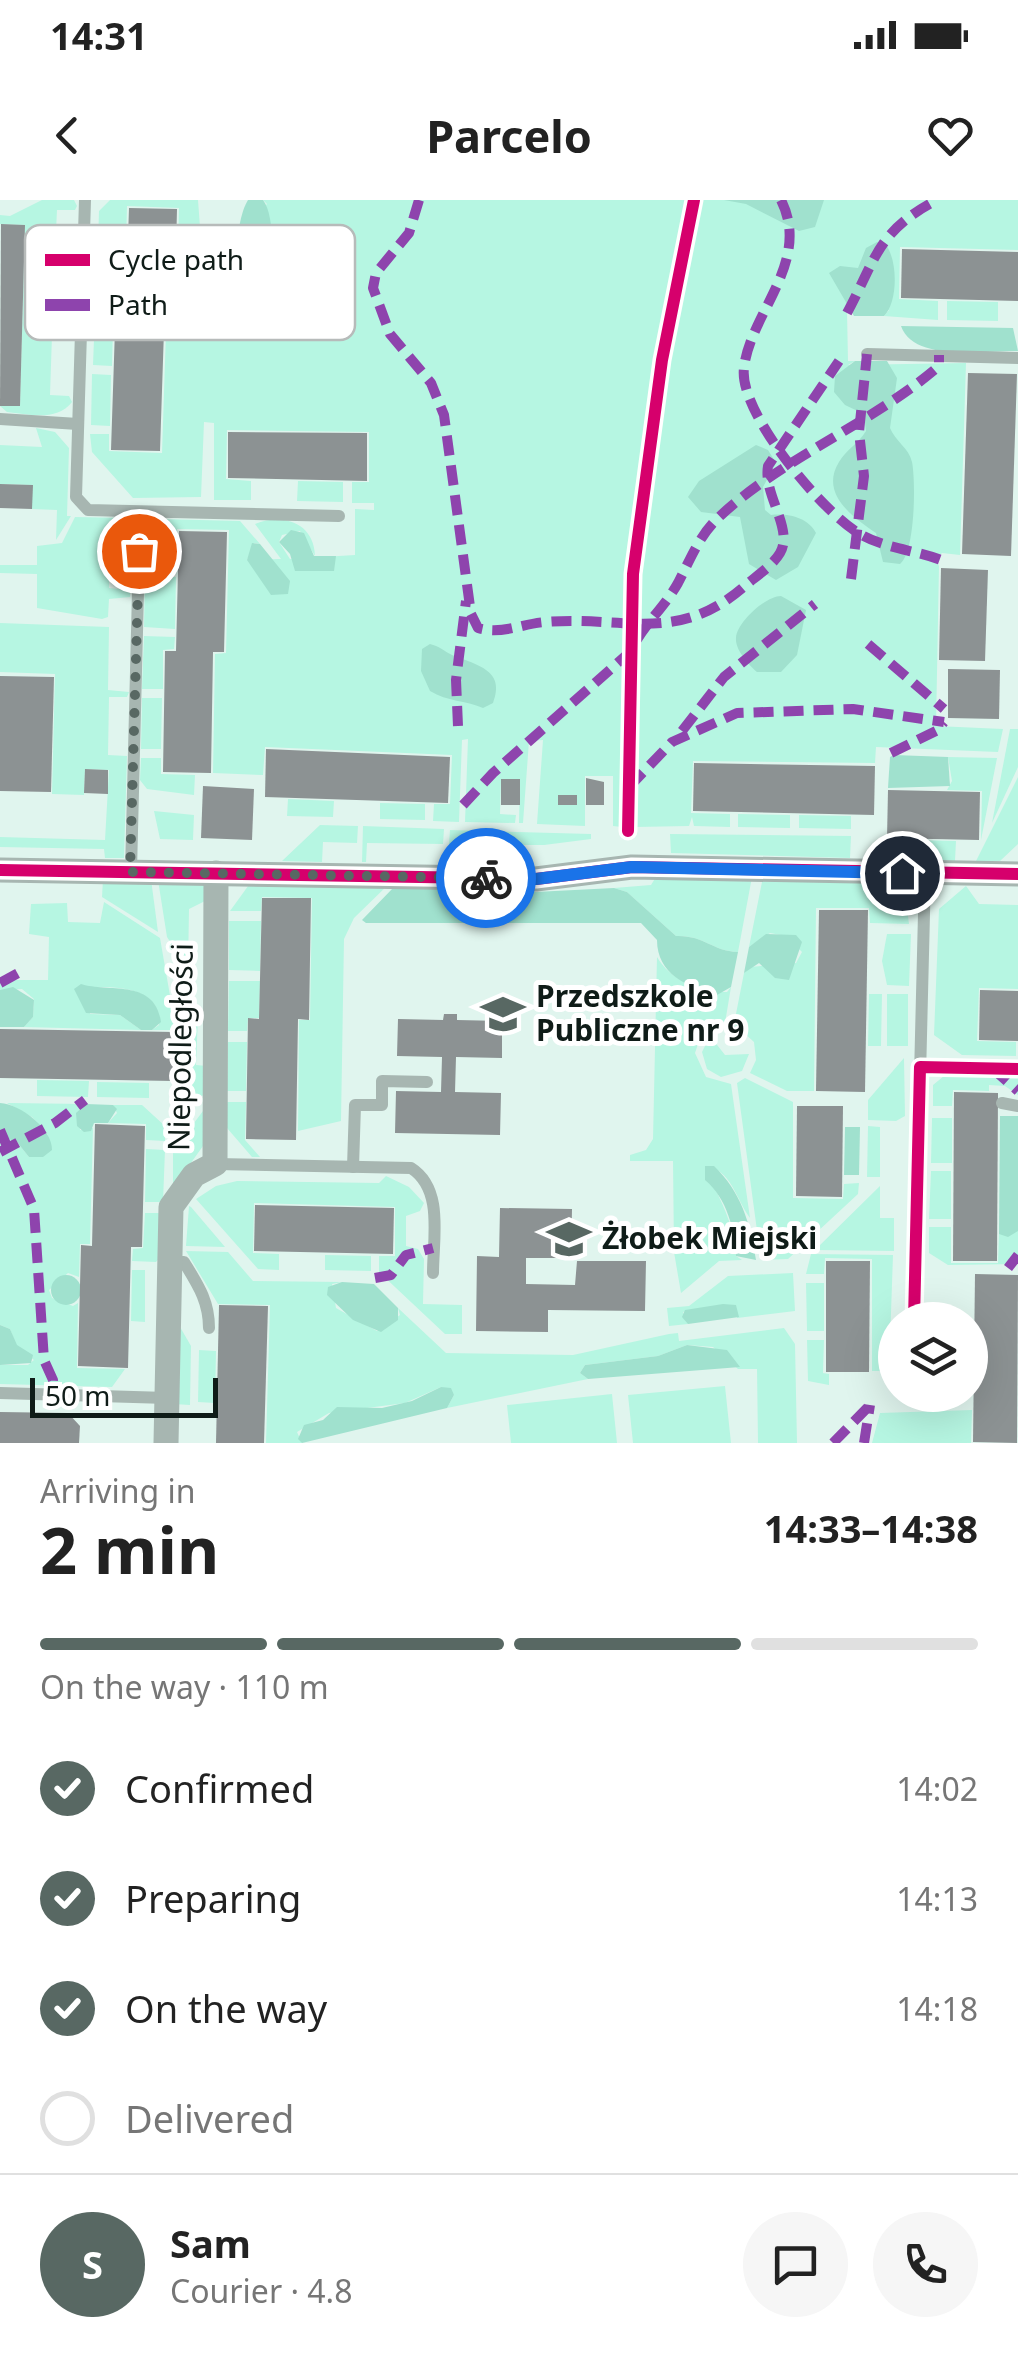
<!DOCTYPE html>
<html lang="en">
<head>
<meta charset="utf-8">
<style>
	body { margin:0; font-family:"Noto Sans",sans-serif; background:#f6f6f6; color:#222; height:100vh; display:flex; flex-direction:column; font-size:38px; white-space:nowrap }
	* { box-sizing:border-box; margin:0 }
	p { font-size:32px; color:#767676 }
	.icon { flex:none; width:55px; height:55px; fill:none; stroke:currentColor; stroke-width:2; stroke-linecap:round; stroke-linejoin:round }
	.map { position:relative; height:1243px; overflow:hidden }
	.drawer { display:flex; flex-direction:column; background:#fff; flex:1 }
	.drawer>* { flex:none }
	.fabs { position:absolute; left:878px; top:1102px; display:grid; gap:20px }
	.fabs a { display:grid; place-items:center; width:110px; height:110px; border-radius:50%; background:#fff; box-shadow:0 10px 40px #0002; font-size:50px }
	.scale { position:absolute; left:30px; bottom:25px; width:188px; box-sizing:border-box; padding-left:10px; border:5px solid #0f1c18; border-top:0; font-size:28px; line-height:35px; white-space:nowrap; color:#0f1c18; -webkit-text-stroke:8px #fff; paint-order:stroke }
	.pin { position:absolute; display:grid; place-items:center; width:85px; height:85px; color:#fff; margin:-42px; border:5px solid #fff; border-radius:50%; box-shadow:0 2px 10px #0007 }
	.courier { position:absolute; display:grid; place-items:center; width:100px; height:100px; margin:-50px; border:8px solid #1a73e8; border-radius:50%; background:#fff; color:#222; box-shadow:0 2px 12px #0007 }
	.overview em { font-style:normal; font-weight:700 }
	.overview div { display:flex; flex-direction:column-reverse }
	.overview { display:flex; align-items:center; justify-content:space-between; height:170px; padding:0 40px }
	h1 { font-size:65px; font-weight:700; line-height:75px }
	.bar { display:grid; grid-template-columns:repeat(4,1fr); gap:15px 10px; align-content:center; height:120px; padding:0 40px }
	.bar i { height:12px; border-radius:8px; background:#e0e0e0 }
	.bar .active { background:#586863 }
	.bar p { grid-column:span 4 }
	.line { display:flex; align-items:center; gap:25px; padding:0 40px; border-top:2px solid #e0e0e0 }
	.line div { flex:1 }
	.round { display:grid; place-items:center; flex:none; width:105px; height:105px; border-radius:52px; background:#f6f6f6 }
	ol { padding:0 40px; list-style:none }
	li { display:flex; align-items:center; gap:30px; height:110px }
	li p { margin-inline-start:auto }
	li .icon { padding:10px; border-radius:50%; background:#586863; color:#fff; stroke-width:4 }
	li:last-child { color:#767676 }
	li i { width:55px; height:55px; border:5px solid #e0e0e0; border-radius:50% }
	.status { display:flex; justify-content:space-between; align-items:center; height:70px; padding:0 50px; background:#fff; direction:ltr }
	.status svg { height:28px; fill:currentColor }
	header { display:flex; justify-content:space-between; align-items:center; height:130px; padding:0 40px; background:#fff; font-size:45px; font-weight:700 }
	.map>svg:first-child { display:block }
</style>
</head>
<body>
<div class="status"><b>14:31</b><svg viewBox="0 0 49 12"><path d="M0 12V9h3v3zM5 12V6h3v6zM10 12V3h3v9zM15 12V0h3v12zM26 1h20v11H26zM47 4h2v5h-2z"/></svg></div>
<header><svg class="icon" aria-label="back" viewBox="0 0 24 24"><path d="M15 5l-7 7 7 7"/></svg>Parcelo<svg class="icon" aria-label="heart" viewBox="0 0 24 24"><path d="M12 20l-8-8c-3-5 5-10 8-4 3-6 11-1 8 4z"/></svg></header>
<div class="map">
<svg width="1018" height="1243" viewBox="0 0 1018 1243">
	<rect width="100%" height="100%" fill="#e0f5ee"/>
	<g fill="#b6f6e2">
		<path d="M42 0H74L77 6 75 10H57L53 95 73 97 75 102 53 105 50 195 69 196 72 202C57 222 28 214 7 212L0 206H20L25 25 0 24V15L10 16Z"/>
		<path d="M110 0H198L200 27 242 29 267 4 263 0H1018V50L900 47 899 99 938 101V120L884 116 889 110 847 111 848 161H855L848 165 966 163 960 355 942 353 936 359 939 366 936 526 1003 529 998 552 876 547 875 563 693 561 691 613 730 614V627L694 626 692 617 689 626 635 627V542H623L622 627 613 626V576H585V626L537 624 543 540 529 541 523 623H519L520 579H501L500 614 516 615 515 623 465 622 468 539 462 540 459 622 433 621 434 604H450L452 555 265 547 263 575 213 573 215 454 226 453 229 330 177 329 176 368 146 367 147 331 159 319 240 321 260 344 254 343 247 360 281 359 255 324C282 313 314 322 315 356L300 331 282 335 279 342 290 359 355 355V309L374 310V303H352V282H369V232L227 230 226 279 251 281V300H214V223L204 222 201 297 133 298 92 252 90 234H109V251L162 253 166 132H176L179 8 127 6 126 45 98 44 99 11Z"/>
		<polygon points="947,101 998,102 998,121 947,120"/>
		<polygon points="95,113 124,115 123,127 113,128 112,166 93,165"/>
		<polygon points="92,174 111,175 110,226 91,225"/>
		<polygon points="36,228 55,232 69,248 67,316 71,316 56,340 57,310 32,309 32,285 0,284 0,245 42,247"/>
		<polygon points="298,281 343,282 343,302 297,301"/>
		<polygon points="75,317 127,318 132,342 110,343 109,388 130,390 130,397 109,399 108,417 102,419 37,408 37,374 0,373 0,365 37,365 37,346 62,343"/>
		<polygon points="145,376 176,377 175,429 144,427"/>
		<polygon points="0,423 109,427 108,490 129,492 127,497 109,497 108,555 127,556 124,658 105,658 104,649 0,647 0,637 105,640 109,570 85,569 84,595 52,594 55,474 0,472"/>
		<polygon points="144,436 175,437 174,449 163,450 163,489 142,489"/>
		<polygon points="142,498 162,498 161,549 141,549"/>
		<polygon points="1010,529 1018,529 1018,567 992,623"/>
		<polygon points="948,557 997,558 981,640 982,591 947,590 952,581"/>
		<polygon points="141,558 161,558 161,574 195,575 194,595 147,589 140,580"/>
		<polygon points="1018,577 1018,644 1000,661 976,661"/>
		<polygon points="288,599 334,601 333,617 287,616"/>
		<polygon points="380,603 425,604 425,620 380,619"/>
		<polygon points="154,611 194,615 193,640 160,639"/>
		<polygon points="738,614 790,615 790,628 738,627"/>
		<polygon points="799,615 851,616 851,629 799,628"/>
		<polygon points="320,625 358,626 357,643 323,642 322,662 282,661"/>
		<polygon points="363,626 444,629 443,644 367,643 366,662 362,662"/>
		<polygon points="450,630 591,634 591,639 544,645 475,645 474,664 468,664 468,645 449,644"/>
		<polygon points="670,634 851,636 850,658 671,653"/>
		<polygon points="910,640 956,641 955,661 910,659"/>
		<path d="M656 677H752L738 752C712 751 704 735 676 736L627 692 614 688 651 685Z"/>
		<polygon points="763,677 884,681 907,708 909,724 870,723 869,708 816,708 814,891 787,891 750,873 756,860 754,842 734,824 744,773 750,767 796,763 802,752 786,736 770,733 749,747"/>
		<polygon points="103,679 151,679 158,732 102,697"/>
		<polygon points="158,680 205,683 205,701 189,709 188,769 167,737"/>
		<polygon points="251,682 390,683 354,718 344,739 341,921 298,931 299,820 310,820 312,698 262,697 261,711 230,711"/>
		<polygon points="966,686 979,704 1018,705 1018,789 979,788 977,841 1016,842 1016,856 962,855 934,835 939,709"/>
		<path d="M104 702 160 738 176 830H152L159 825C162 786 115 787 89 787L90 814 120 815 141 830 24 827 33 817 34 799 22 789 0 790V780H48L49 737 29 734 31 704 67 703 68 722 100 723Z"/>
		<polygon points="229,721 261,721 260,771 229,770"/>
		<polygon points="887,734 911,734 909,786 887,785 882,761"/>
		<path d="M657 757C670 780 701 793 727 792L731 787 725 823 701 835 695 853 706 877 731 884 750 1018C736 999 731 969 705 966 718 997 735 1023 736 1056L742 1060 719 1061 681 1093 674 1052 673 961H630V955L646 950 653 939Z"/>
		<polygon points="229,781 260,781 259,818 248,818 247,831 228,831"/>
		<polygon points="869,794 882,794 881,846 868,846"/>
		<rect x="887" y="794" width="21" height="52"/>
		<polygon points="180,815 198,816 196,865 207,866 207,895 181,899"/>
		<polygon points="710,836 725,855 749,854 742,871 721,877 707,869 702,852"/>
		<polygon points="228,842 247,842 246,891 227,891"/>
		<polygon points="904,858 905,916 896,921 868,920 868,900"/>
		<polygon points="944,876 1018,876 1018,895 1005,886 989,885 989,891 953,890 952,906 933,906 933,885"/>
		<polygon points="745,878 793,902 793,998 843,999 844,984 859,983 858,994 788,1059 761,1060 737,883"/>
		<polygon points="37,880 89,881 88,897 37,896"/>
		<polygon points="97,882 149,883 149,898 97,897"/>
		<polygon points="227,902 246,902 245,940 260,957 252,957 227,928"/>
		<polygon points="7,903 86,904 79,909 80,930 93,928 90,1044 80,1044 79,1077 68,1073 49,1090 52,1098 73,1106 78,1103 77,1168 125,1169 112,1187 0,1184 0,1165 28,1165 34,1160 16,1145 10,1129 0,1125 0,936 17,942 29,957 43,957 48,935 32,917"/>
		<polygon points="113,905 142,905 165,926 165,941 146,940 146,924 108,923 117,913"/>
		<polygon points="203,911 203,946 173,988 173,951"/>
		<polygon points="932,918 952,918 952,963 931,963"/>
		<polygon points="868,926 880,927 880,977 867,977"/>
		<polygon points="146,949 165,950 163,1002 145,1002"/>
		<polygon points="931,971 951,971 951,1019 929,1019"/>
		<polygon points="386,976 409,987 424,1003 420,1011 406,1016 406,1046 418,1049 424,1059 423,1104 462,1105 462,1134 445,1134 379,1072 379,1056 395,1056 395,1007 254,1003 253,1053 279,1054 279,1070 258,1069 196,999 216,986 237,981 379,983"/>
		<polygon points="880,986 880,1018 894,1018 894,1051 815,1050"/>
		<polygon points="189,1006 191,1007 225,1047 186,1046"/>
		<polygon points="145,1013 163,1013 162,1055 156,1062 132,1061 133,1049 143,1048"/>
		<polygon points="929,1027 951,1027 951,1063 998,1063 999,1034 1018,1031 1018,1064 948,1065 929,1053"/>
		<polygon points="186,1051 228,1052 253,1081 342,1082 332,1084 336,1108 377,1131 400,1115 398,1108 446,1153 573,1155 669,1134 678,1133 679,1141 784,1128 795,1144 797,1243 758,1243 757,1169 738,1169 713,1147 687,1145 658,1156 585,1165 580,1173 588,1179 447,1208 454,1195 441,1187 405,1203 329,1213 297,1232 302,1243 266,1243 270,1105 218,1104"/>
		<polygon points="811,1054 893,1055 889,1171 872,1171 872,1059 825,1058 824,1074 806,1074"/>
		<polygon points="325,1055 371,1056 371,1071 325,1070"/>
		<polygon points="132,1070 145,1070 145,1122 131,1121"/>
		<polygon points="793,1073 795,1111 737,1118 736,1106 683,1112 688,1124 669,1126 667,1108 689,1106 728,1076"/>
		<polygon points="806,1083 824,1083 824,1131 807,1131"/>
		<polygon points="176,1120 191,1146 190,1205 174,1204"/>
		<polygon points="807,1140 824,1140 823,1173 829,1174 829,1185 808,1181"/>
		<polygon points="199,1150 216,1151 215,1203 198,1202"/>
		<polygon points="725,1186 731,1243 633,1243 628,1195"/>
		<polygon points="612,1194 617,1243 511,1243 507,1205"/>
		<polygon points="972,1210 971,1243 872,1243 880,1213"/>
	</g>
	<g fill="#a0e1ce">
		<path d="M248 0H263C276 16 274 76 264 95L253 100 242 96C232 75 236 19 248 0Z"/>
		<polygon points="724,0 824,0 815,27 799,31 746,4"/>
		<path d="M877 42 886 45C898 61 898 102 884 116H854L829 73 840 66 858 68 866 48Z"/>
		<path d="M901 126 1013 128 1018 151C986 150 914 163 901 126Z"/>
		<path d="M855 161H887L897 178 890 228C895 241 909 248 912 262 916 282 915 353 900 364L883 362 876 333C854 318 819 294 839 262 846 250 859 243 866 231L864 214 845 205 834 192 835 176Z"/>
		<path d="M756 245 768 250 776 263 763 287 765 310 771 315C787 313 808 317 816 333L798 367 776 380 749 364 740 317 701 312 688 297 699 281Z"/>
		<polygon points="291,330 304,333 314,356 336,356 334,371 295,371 290,354 279,342"/>
		<polygon points="252,343 260,344 290,381 288,394 271,395 247,360"/>
		<path d="M781 396 806 410 797 455 781 472H757C749 465 735 450 736 438 737 422 766 396 781 396Z"/>
		<path d="M430 444C439 446 444 451 452 455 477 465 506 470 493 503L483 508C465 500 448 502 430 491L421 471 422 449Z"/>
		<polygon points="894,555 948,557 950,586 888,588 890,557"/>
		<path d="M394 687 535 692 614 688 627 692 676 736C704 735 712 751 738 752L731 787 717 795C687 787 657 774 657 740L641 723H366L362 720Z"/>
		<polygon points="766,734 796,735 802,742 789,780 775,778 759,763 744,773 749,747"/>
		<path d="M81 784C109 793 155 778 161 822L152 830H141L120 815 86 813 74 789Z"/>
		<polygon points="13,787 34,800 33,817 24,827 0,827 0,790"/>
		<path d="M0 903C21 904 53 930 52 950L43 957H29L17 942 0 936Z"/>
		<polygon points="86,904 113,905 117,909 108,923 94,923 91,931 84,932 77,926 76,913"/>
		<polygon points="1000,916 1018,916 1018,1031 1008,1037 999,1034"/>
		<polygon points="845,927 860,927 859,975 844,975"/>
		<path d="M705 966H714C741 992 750 1022 756 1060L736 1056C735 1031 727 998 705 980Z"/>
		<circle cx="66" cy="1090" r="15"/>
		<polygon points="342,1082 374,1084 398,1108 398,1120 381,1132 353,1120 327,1095 328,1087"/>
		<polygon points="723,1104 736,1105 739,1117 688,1124 682,1117 685,1110"/>
		<polygon points="0,1125 10,1129 17,1145 33,1155 31,1163 0,1165"/>
		<polygon points="687,1145 727,1150 740,1167 588,1179 580,1173 585,1165 658,1156"/>
		<polygon points="441,1187 451,1188 454,1195 447,1208 302,1243 298,1239 304,1225 323,1220 337,1207 382,1208 412,1201"/>
	</g>
	<g fill="#8c9293">
		<polygon points="129,8 177,9 174,130 164,130 160,251 111,250 115,129 125,129"/>
		<polygon points="1,24 25,25 20,206 0,206"/>
		<polygon points="902,49 1018,52 1018,101 901,98"/>
		<polygon points="968,173 1017,174 1011,356 962,354"/>
		<polygon points="228,232 367,233 367,281 228,278"/>
		<polygon points="0,284 33,285 32,309 0,308"/>
		<polygon points="179,331 227,332 224,452 213,452 211,573 163,572 165,451 176,451"/>
		<polygon points="941,368 988,370 985,461 939,460"/>
		<polygon points="948,469 1000,470 999,519 948,518"/>
		<polygon points="0,476 54,477 51,592 0,591"/>
		<polygon points="266,549 450,557 448,603 265,597"/>
		<polygon points="694,563 875,566 874,615 693,611"/>
		<polygon points="85,569 108,570 108,594 84,593"/>
		<polygon points="586,578 604,582 604,605 586,605"/>
		<rect x="501" y="579" width="19" height="26"/>
		<polygon points="203,586 254,589 252,640 201,638"/>
		<polygon points="888,590 980,592 979,640 887,638"/>
		<rect x="558" y="595" width="19" height="10"/>
		<polygon points="262,698 311,698 309,820 298,819 296,940 246,939 248,818 259,819"/>
		<polygon points="819,710 868,710 865,892 816,891"/>
		<polygon points="980,790 1018,791 1018,841 979,840"/>
		<polygon points="444,814 457,814 457,820 502,821 502,858 456,857 455,892 501,893 500,935 395,933 396,891 441,892 442,857 397,856 398,819 443,820"/>
		<polygon points="0,829 174,832 173,881 0,878"/>
		<polygon points="954,892 998,893 997,1061 953,1061"/>
		<polygon points="797,906 843,906 842,997 796,996"/>
		<polygon points="95,924 145,926 142,1047 131,1047 128,1168 78,1166 81,1045 92,1046"/>
		<polygon points="255,1005 394,1008 393,1054 254,1051"/>
		<polygon points="500,1008 572,1009 571,1058 526,1058 526,1084 575,1085 577,1061 646,1061 645,1111 548,1110 548,1132 476,1131 477,1056 499,1057"/>
		<polygon points="826,1061 870,1061 869,1172 826,1172"/>
		<polygon points="975,1074 1018,1075 1017,1243 973,1242"/>
		<polygon points="219,1105 268,1106 264,1243 216,1243"/>
		<polygon points="0,1212 68,1213 80,1226 79,1243 0,1243"/>
	</g>
	<g fill="none" stroke-linecap="round" stroke-linejoin="round">
		<g stroke="#a7b6b1" stroke-width="12">
			<polyline points="85,0 76,297 88,310 339,316"/>
			<polyline points="867,154 1018,158"/>
			<polyline points="0,219 78,224"/>
			<polyline points="131,671 140,312"/>
			<polyline points="920,867 1018,869"/>
			<polyline points="1002,903 1018,906"/>
			<path d="M215 964 411 968C444 989 433 1038 433 1073"/>
			<polyline points="353,967 355,905 382,905 382,881 427,882"/>
			<path d="M170 1062H184C198 1085 209 1101 209 1128"/>
			<polyline points="914,1120 925,673"/>
			<polyline points="0,1193 167,1198"/>
		</g>
		<g stroke="#a7b6b1" stroke-width="25">
			<polyline points="0,670 536,679 632,667 1018,674"/>
			<polyline points="166,1243 171,1007 194,975 215,964 216,673"/>
		</g>
		<g stroke="#8e44ad" stroke-width="10" stroke-dasharray="20 10" stroke-linecap="butt">
			<path d="M419 0 409 33 376 73 373 88 390 134 431 183 444 215 471 414 478 428C502 435 520 424 545 422 624 415 678 446 747 384 758 375 773 365 780 353 794 329 763 295 768 266L839 161"/>
			<path d="M781 0C812 62 750 113 744 168 738 212 823 313 860 334 883 348 915 350 941 360"/>
			<path d="M847 113C876 59 877 31 937 0"/>
			<polyline points="851,379 864,276 859,232 867,154"/>
			<polyline points="868,444 944,509"/>
			<polyline points="458,526 456,480 466,401"/>
			<polyline points="682,531 724,477 815,404"/>
			<polyline points="891,553 936,531 944,522"/>
			<polyline points="629,587 672,542 737,513 853,509 944,522"/>
			<path d="M463 605 493 573 630 452C643 425 664 408 678 383 690 360 699 336 718 318 780 259 873 223 939 166V155"/>
			<polyline points="0,783 20,772"/>
			<polyline points="992,868 1018,891"/>
			<polyline points="0,930 34,1009 44,1160 53,1180 52,1194"/>
			<polyline points="0,952 55,923 85,900"/>
			<polyline points="1008,1068 1018,1055"/>
			<polyline points="375,1078 391,1075 406,1055 433,1048"/>
			<polyline points="833,1243 870,1205"/>
			<polyline points="864,1243 870,1205"/>
		</g>
		<g stroke="#fff" stroke-width="19">
			<g id="cycleway">
				<polyline points="628,631 633,374 662,160 694,0"/>
				<polyline points="0,670 536,679 632,667 1018,674"/>
				<polyline points="914,1120 920,867 1018,869"/>
			</g>
		</g>
		<use href="#cycleway" stroke="#d6006c" stroke-width="12"/>
	</g>
	<g fill="none" stroke-linecap="round" stroke-linejoin="round">
		<polyline stroke="#586863" stroke-width="10" stroke-dasharray="0 18" points="139,351 130,672 486,678"/>
		<polyline stroke="#1a73e8" stroke-width="12" points="486,678 536,679 632,667 902,673"/>
	</g>
	<defs>
		<g id="school-bare" transform="scale(3.45)"><path d="M0-5L7-2L0 1L-7-2ZM-4 1L0 2.5L4 1V4Q0 6-4 4Z" fill="#586863" stroke="#fff" stroke-width="2.5" paint-order="stroke"/></g>
	</defs>
	<g fill-rule="evenodd">
		<use href="#school-bare" x="503" y="814"/>
		<use href="#school-bare" x="569" y="1039"/>
	</g>
	<g text-anchor="middle" stroke-width="10" stroke-linejoin="round" paint-order="stroke">
		<g font-size="30" font-weight="bold" fill="#0f1c18" stroke="#fff" text-anchor="start">
			<text x="536" y="807">Przedszkole<tspan x="536" dy="34">Publiczne nr 9</tspan></text>
			<text x="602" y="1049">Żłobek Miejski</text>
		</g>
		<g font-size="30" fill="#0f1c18" stroke="#fff">
			<text transform="translate(181 847) rotate(-89)" y="10">Niepodległości</text>
		</g>
	</g>
	<rect x="25" y="25" width="330" height="115" rx="15" fill="#fff" stroke="#b7bbba" stroke-width="2.5"/>
	<rect x="45" y="54" width="45" height="12" fill="#d6006c"/>
	<rect x="45" y="99" width="45" height="12" fill="#8e44ad"/>
	<g font-size="28" fill="#0f1c18">
		<text x="108" y="70">Cycle path</text>
		<text x="108" y="115">Path</text>
	</g>
</svg>
<div class="fabs">
<a><svg class="icon" aria-label="layers" viewBox="0 0 24 24"><path d="M12 4l9 5-9 5-9-5zM3 14l9 5 9-5"/></svg></a>
</div>
<div class="scale">50 m</div>
<div class="pin" style="left:139px;top:351px;background:#ea580c"><svg class="icon" aria-label="bag" viewBox="0 0 24 24"><path d="M5 8h14l-1 12H6zM9 8a3 3 0 0 1 6 0"/></svg></div>
<div class="pin" style="left:902px;top:673px;background:#1f2937"><svg class="icon" aria-label="home" viewBox="0 0 24 24"><path d="M3 11l9-7 9 7M6 9v11h12V9"/></svg></div>
<div class="courier" style="left:486px;top:678px"><svg class="icon" aria-label="bike" viewBox="0 0 24 24"><circle cx="6" cy="16" r="4"/><circle cx="18" cy="16" r="4"/><path d="M6 16l4-8h5l3 8M10 8l3 8H6M13 5h3"/></svg></div>
</div>
<section class="drawer">
<div class="overview"><div><h1>2 min</h1><p>Arriving in</p></div><em>14:33–14:38</em></div>
<div class="bar"><i class="active"></i><i class="active"></i><i class="active"></i><i></i><p>On the way · 110 m</p></div>
<ol>
<li><svg class="icon" aria-label="check" viewBox="0 0 24 24"><path d="M5 12l5 5 9-10"/></svg>Confirmed<p>14:02</p></li>
<li><svg class="icon" aria-label="check" viewBox="0 0 24 24"><path d="M5 12l5 5 9-10"/></svg>Preparing<p>14:13</p></li>
<li><svg class="icon" aria-label="check" viewBox="0 0 24 24"><path d="M5 12l5 5 9-10"/></svg>On the way<p>14:18</p></li>
<li><i></i>Delivered</li>
</ol>
<div class="line" style="height:180px"><b class="round" style="background:#586863;color:#fff">S</b><div><b>Sam</b><p>Courier · 4.8</p></div><a class="round"><svg class="icon" aria-label="chat" viewBox="0 0 24 24"><path d="M4 5h16v11H9l-5 4z"/></svg></a><a class="round"><svg class="icon" aria-label="phone" viewBox="0 0 24 24"><path d="M5 4h4l2 5-3 2q2 4 5 5l2-3 5 2v4C11 20 4 13 5 4z"/></svg></a></div>
</section>
</body>
</html>
